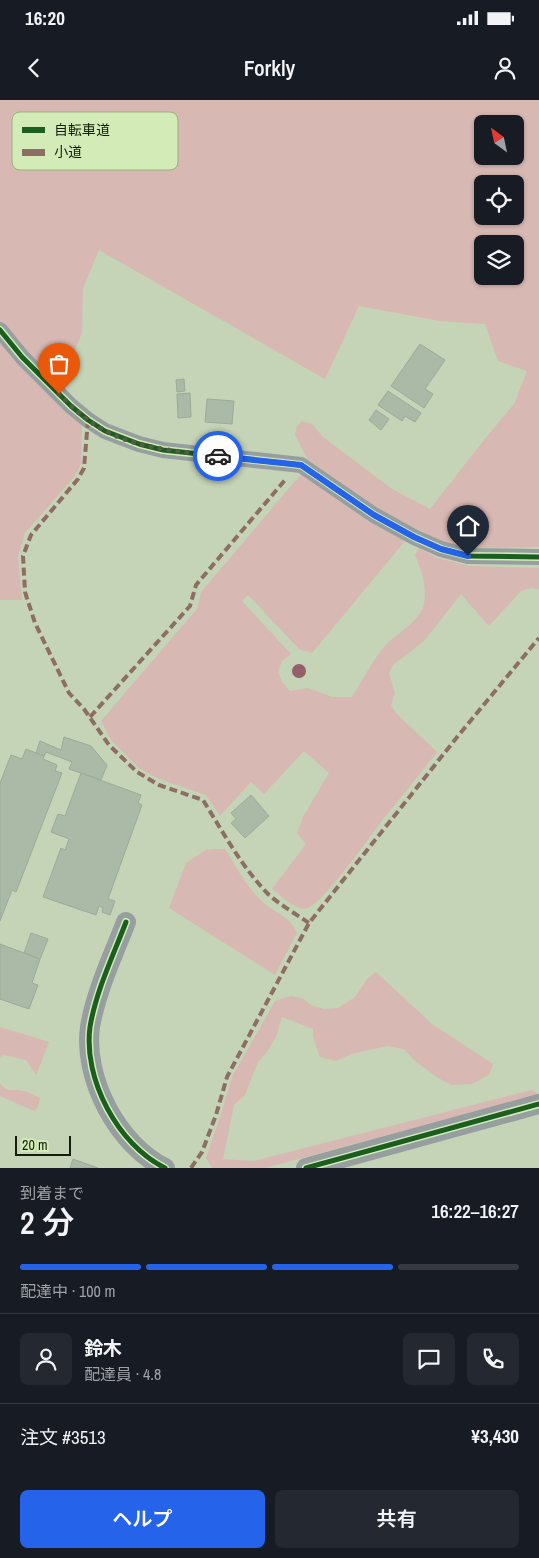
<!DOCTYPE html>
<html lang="ja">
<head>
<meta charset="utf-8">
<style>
	body { margin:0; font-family:"Archivo Narrow","Noto Sans JP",sans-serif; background:#242831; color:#f1f3f6; height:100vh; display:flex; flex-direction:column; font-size:19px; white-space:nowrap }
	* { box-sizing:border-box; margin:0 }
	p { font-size:16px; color:#9ea1a6 }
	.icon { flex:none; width:28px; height:28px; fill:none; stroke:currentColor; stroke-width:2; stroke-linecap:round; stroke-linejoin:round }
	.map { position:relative; height:1068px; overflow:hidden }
	.panel { display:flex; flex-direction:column; background:#171b24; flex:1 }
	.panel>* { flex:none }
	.needle { width:32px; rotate:327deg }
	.fabs { position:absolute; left:474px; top:15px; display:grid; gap:10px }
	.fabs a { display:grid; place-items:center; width:50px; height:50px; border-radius:8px; background:#171b24; box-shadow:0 1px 4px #0004; font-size:25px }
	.scale { position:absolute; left:15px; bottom:12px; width:56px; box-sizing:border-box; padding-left:5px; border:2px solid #141d09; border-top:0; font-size:14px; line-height:18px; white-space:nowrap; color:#141d09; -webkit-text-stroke:4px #d3ecb7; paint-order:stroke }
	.pin { position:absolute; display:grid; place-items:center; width:42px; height:42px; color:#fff; margin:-51px -21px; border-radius:50% 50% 50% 0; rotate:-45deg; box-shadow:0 0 5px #0007 }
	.pin .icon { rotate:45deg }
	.courier { position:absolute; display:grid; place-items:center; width:50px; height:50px; margin:-25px; border:4px solid #2563eb; border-radius:50%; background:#fff; color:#222; box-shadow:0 1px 6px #0007 }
	.summary em { font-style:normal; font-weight:600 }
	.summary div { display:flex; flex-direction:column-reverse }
	.summary { display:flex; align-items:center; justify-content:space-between; height:85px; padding:0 20px }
	h1 { font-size:32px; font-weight:600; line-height:38px }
	.bar { display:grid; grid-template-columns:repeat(4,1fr); gap:8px 5px; align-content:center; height:60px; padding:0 20px }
	.bar i { height:6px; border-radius:4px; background:#363941 }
	.bar .current { background:#2563eb }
	.bar p { grid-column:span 4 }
	.line { display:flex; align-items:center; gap:12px; padding:0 20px; border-top:1px solid #363941 }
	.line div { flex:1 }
	.round { display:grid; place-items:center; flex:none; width:52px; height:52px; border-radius:8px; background:#242831 }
	.action { display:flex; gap:10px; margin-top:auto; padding:10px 20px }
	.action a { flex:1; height:58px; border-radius:8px; background:#2563eb; color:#fff; font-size:20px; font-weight:600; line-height:58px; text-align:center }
	.action a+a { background:#242831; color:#f1f3f6 }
	.status { display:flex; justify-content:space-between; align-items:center; height:35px; padding:0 25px; background:#171b24; direction:ltr }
	.status svg { height:14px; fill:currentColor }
	header { display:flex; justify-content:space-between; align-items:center; height:65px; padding:0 20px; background:#171b24; font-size:22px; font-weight:600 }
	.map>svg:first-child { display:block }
</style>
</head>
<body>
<div class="status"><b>16:20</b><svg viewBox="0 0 49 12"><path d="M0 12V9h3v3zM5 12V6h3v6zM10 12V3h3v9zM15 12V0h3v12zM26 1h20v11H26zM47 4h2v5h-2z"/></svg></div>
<header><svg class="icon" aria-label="back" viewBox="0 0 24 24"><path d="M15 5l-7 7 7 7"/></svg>Forkly<svg class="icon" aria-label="person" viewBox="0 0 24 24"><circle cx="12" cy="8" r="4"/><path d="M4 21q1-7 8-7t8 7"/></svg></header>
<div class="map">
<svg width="539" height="1068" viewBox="0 0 539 1068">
	<rect width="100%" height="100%" fill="#c5d3b7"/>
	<g fill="#d8b8b2" fill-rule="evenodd">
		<path d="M0 0H539V447L468 448 445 443 380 410 307 359 295 335 297 326 302 321 312 324 323 337 392 389 430 409 484 340 514 304 527 271 498 261 485 224 440 221 359 206 325 279 99 150 83 188 82 233 60 285 27 253 0 221ZM482 24H515V56H482ZM482 84H515V116H482ZM482 144H515V176H482Z"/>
		<polygon points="0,241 82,325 81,364 74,377 25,433 18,457 22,500 0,500"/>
		<path d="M302 373C336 399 367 421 405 441L312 553 299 549 248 495 242 501 291 554 282 561 278 571 282 582 290 591 308 588 332 597H352C362 581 371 563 383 548 393 536 408 529 417 517 432 500 423 473 415 455L419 448 437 458 470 466 539 468V489L532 488 521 491 489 526 461 494 424 541 393 565 389 573 395 593 391 606 398 615 437 652C420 674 402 696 384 718 372 734 323 803 308 808 296 812 281 795 272 789L306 744 297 733 304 715 329 673 304 651 264 694 251 682 220 716 206 695 159 679 139 668 111 640 101 621 197 509 201 492Z"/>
		<path d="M213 749H225C237 768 248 790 265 804 277 814 291 817 297 833L275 875 169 808 186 763 206 750Z"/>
		<polygon points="376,872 432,924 493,964 489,975 472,984 452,985 438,978 415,961 404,949 388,946 351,954 336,961 320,957 313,937 313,929 282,917 276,937 266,953 258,962 245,995 234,1005 223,1059 254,1061 532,990 539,994 265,1068 212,1068 206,1058 221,1014 232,977 275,901 291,896 304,899 311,905 324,909 338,908 355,897 367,879"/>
		<polygon points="0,927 49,942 36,975 26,960 4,955 0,957"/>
		<path d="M0 983C6 994 14 988 23 991 29 992 34 995 40 998L38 1007 34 1011 0 996Z"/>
	</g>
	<g fill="#abbaa6" stroke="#9cab97">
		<polygon points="420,244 445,260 425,289 433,294 424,308 391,286"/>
		<polygon points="184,279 185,291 177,292 176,280"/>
		<polygon points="388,291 421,313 415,322 405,316 402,321 378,305"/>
		<polygon points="190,293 191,317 178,318 177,294"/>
		<polygon points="207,299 234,301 232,324 205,322"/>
		<polygon points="376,310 389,319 381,330 369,320"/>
		<polygon points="64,637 91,646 107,665 101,680 69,669 72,662 46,652 44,656 36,653 40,641 61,650"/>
		<polygon points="26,649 44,656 43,659 57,665 55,671 62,673 16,792 12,790 0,821 0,683 11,655 22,659"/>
		<polygon points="81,673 141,695 138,703 142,705 108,799 115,801 110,815 102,812 103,808 99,806 96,815 43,797 61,748 65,750 69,739 51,732 58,714 65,716"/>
		<polygon points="251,695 269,716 245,738 231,723 236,719 231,713"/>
		<polygon points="31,833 48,839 40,859 24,853"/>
		<polygon points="0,844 40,859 32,883 38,885 29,909 0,899"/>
		<polygon points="73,1059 98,1068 70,1068"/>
	</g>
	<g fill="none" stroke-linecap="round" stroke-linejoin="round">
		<polyline stroke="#979e9f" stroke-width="16" points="0,230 22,257 71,306 88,320 105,331 139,344 163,350 301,365 374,415 414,437 441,449 468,456 539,457"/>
		<g stroke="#979e9f" stroke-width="20">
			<path d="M126 822C113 856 96 891 90 927 83 979 118 1045 165 1068"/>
			<polyline points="306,1068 539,1004"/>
		</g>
		<g stroke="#8d6e63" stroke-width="4" stroke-dasharray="8 4" stroke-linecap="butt">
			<path d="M88 320 84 368 78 379 31 435 23 456 25 492 35 523 69 593 84 609 109 645 137 672 159 685 203 700C223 732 241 766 268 794 280 805 296 814 309 823"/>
			<polyline points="90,617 190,506 196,485 285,380"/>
			<polyline points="191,1068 202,1052 216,1015 227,977 309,823 458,636 539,538"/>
		</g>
		<g stroke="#d3ecb7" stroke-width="8">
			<g id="cycleway">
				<polyline points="0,230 22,257 71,306 88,320 105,331 139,344 163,350 301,365 374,415 414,437 441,449 468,456 539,457"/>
				<path d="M126 822C113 856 96 891 90 927 83 979 118 1045 165 1068"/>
				<polyline points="306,1068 539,1004"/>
			</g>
		</g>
		<use href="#cycleway" stroke="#1b5e20" stroke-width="5"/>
	</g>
	<circle fill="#955f69" cx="299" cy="571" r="7"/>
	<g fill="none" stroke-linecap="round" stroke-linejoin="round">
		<path stroke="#525d46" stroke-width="5" stroke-dasharray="0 9" d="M59 294C68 303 77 312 87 319 124 348 174 351 218 356"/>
		<polyline stroke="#2563eb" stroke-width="6" points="218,356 301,365 374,415 414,437 441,449 468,456"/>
	</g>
	<rect x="12" y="12" width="166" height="58" rx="8" fill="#d3ecb7" stroke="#9aae83" stroke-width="1"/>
	<rect x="22" y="27" width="23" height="6" fill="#1b5e20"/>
	<rect x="22" y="49" width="23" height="7" fill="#8d6e63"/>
	<g font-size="14" fill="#141d09">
		<text x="54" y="35">自転車道</text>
		<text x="54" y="57">小道</text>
	</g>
</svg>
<div class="fabs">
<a><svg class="needle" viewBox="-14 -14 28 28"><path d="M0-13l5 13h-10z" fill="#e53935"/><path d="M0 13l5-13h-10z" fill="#9ea1a6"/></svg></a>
<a><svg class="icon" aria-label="locate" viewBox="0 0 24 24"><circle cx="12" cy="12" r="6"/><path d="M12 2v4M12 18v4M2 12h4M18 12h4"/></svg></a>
<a><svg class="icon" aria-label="layers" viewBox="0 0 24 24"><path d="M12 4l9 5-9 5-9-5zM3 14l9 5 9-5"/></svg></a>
</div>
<div class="scale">20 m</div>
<div class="pin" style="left:59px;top:294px;background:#ea580c"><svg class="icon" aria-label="bag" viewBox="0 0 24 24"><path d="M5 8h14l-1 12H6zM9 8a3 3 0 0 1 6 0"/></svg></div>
<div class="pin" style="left:468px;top:456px;background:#1f2937"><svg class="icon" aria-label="home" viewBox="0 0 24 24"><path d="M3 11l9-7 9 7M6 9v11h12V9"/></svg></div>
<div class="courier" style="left:218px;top:356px"><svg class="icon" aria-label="car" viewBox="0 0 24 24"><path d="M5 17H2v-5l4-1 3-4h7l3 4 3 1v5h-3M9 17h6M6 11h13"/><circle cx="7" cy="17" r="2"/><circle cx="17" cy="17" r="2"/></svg></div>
</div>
<section class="panel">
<div class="summary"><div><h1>2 分</h1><p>到着まで</p></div><em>16:22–16:27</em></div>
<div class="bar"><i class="current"></i><i class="current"></i><i class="current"></i><i></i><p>配達中 · 100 m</p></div>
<div class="line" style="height:90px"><a class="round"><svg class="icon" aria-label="person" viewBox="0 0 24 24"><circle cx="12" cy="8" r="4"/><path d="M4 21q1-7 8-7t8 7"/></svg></a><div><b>鈴木</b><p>配達員 · 4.8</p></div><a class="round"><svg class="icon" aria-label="chat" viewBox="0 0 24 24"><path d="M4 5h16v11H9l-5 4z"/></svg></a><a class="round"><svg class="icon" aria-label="phone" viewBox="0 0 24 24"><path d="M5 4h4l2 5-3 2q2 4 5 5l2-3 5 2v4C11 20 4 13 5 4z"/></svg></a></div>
<div class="line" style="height:65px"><div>注文 #3513</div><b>¥3,430</b></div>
<div class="action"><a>ヘルプ</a><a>共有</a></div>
</section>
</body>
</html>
